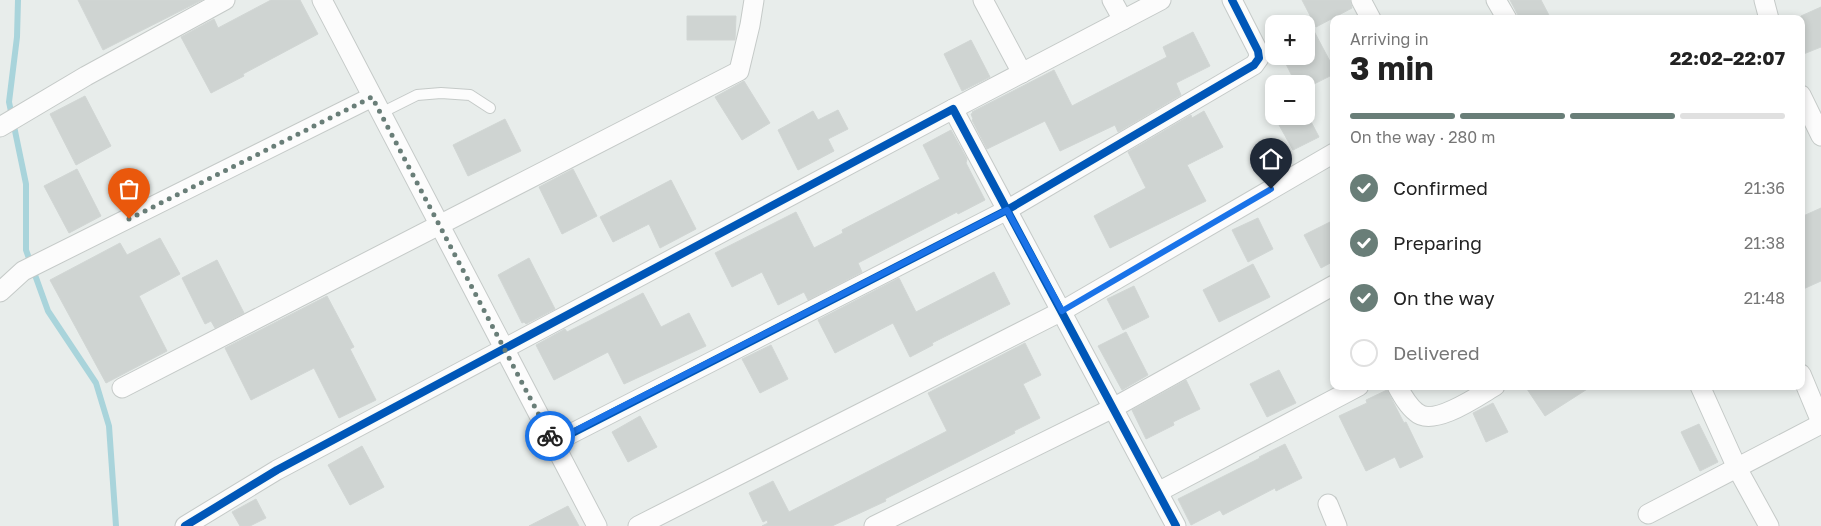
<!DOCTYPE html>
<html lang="en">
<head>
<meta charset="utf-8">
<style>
	body { margin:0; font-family:"Golos Text",sans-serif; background:#f6f6f6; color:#222; height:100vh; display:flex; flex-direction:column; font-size:19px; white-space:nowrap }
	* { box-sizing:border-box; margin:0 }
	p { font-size:16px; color:#767676 }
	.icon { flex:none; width:28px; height:28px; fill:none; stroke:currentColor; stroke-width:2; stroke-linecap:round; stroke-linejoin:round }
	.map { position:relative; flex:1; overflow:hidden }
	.side { position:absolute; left:1330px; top:15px; width:475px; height:375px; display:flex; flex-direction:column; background:#fff; border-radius:10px; box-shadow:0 2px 8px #0003 }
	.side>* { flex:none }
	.controls { position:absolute; left:1265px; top:15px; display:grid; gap:10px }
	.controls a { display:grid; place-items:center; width:50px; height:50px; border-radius:10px; background:#fff; box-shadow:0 2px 8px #0003; font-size:25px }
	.pin { position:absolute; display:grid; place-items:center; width:42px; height:42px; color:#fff; margin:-51px -21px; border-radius:50% 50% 50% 0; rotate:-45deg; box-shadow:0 0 5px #0007 }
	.pin .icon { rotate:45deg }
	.courier { position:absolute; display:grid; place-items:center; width:50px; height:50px; margin:-25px; border:4px solid #1a73e8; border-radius:50%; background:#fff; color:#222; box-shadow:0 1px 6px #0007 }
	.head em { font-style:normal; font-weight:700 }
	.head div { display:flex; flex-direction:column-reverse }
	.head { display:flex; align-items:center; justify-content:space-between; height:85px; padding:0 20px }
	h1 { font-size:32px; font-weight:700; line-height:38px }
	.bar { display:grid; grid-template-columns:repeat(4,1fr); gap:8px 5px; align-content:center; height:60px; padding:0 20px }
	.bar i { height:6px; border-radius:4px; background:#e0e0e0 }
	.bar .current { background:#697e78 }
	.bar p { grid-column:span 4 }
	ol { padding:0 20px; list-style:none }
	li { display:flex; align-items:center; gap:15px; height:55px }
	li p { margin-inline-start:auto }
	li .icon { padding:5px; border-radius:50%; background:#697e78; color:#fff; stroke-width:4 }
	li:last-child { color:#767676 }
	li i { width:28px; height:28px; border:2px solid #e0e0e0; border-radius:50% }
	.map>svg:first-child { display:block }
</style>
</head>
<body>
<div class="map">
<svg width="1821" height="526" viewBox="0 0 1821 526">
	<rect width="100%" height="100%" fill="#e8edeb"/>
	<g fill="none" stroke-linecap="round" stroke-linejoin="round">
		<polyline stroke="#a9d4db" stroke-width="6" points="18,0 17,37 9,102 26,184 26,250 48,311 96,383 109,426 116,526"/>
	</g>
	<g fill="#cfd4d2" stroke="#d1d6d4">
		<polygon points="78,0 202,0 103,50"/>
		<polygon points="271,0 300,0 318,34 243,74 244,76 211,93 181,37 214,19 218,28"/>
		<polygon points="1302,0 1350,0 1352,8 1316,27"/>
		<polygon points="1510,0 1541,0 1551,19 1520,19"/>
		<polygon points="1821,7 1821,47 1801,55 1801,16"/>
		<polygon points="687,16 736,16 735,40 687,40"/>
		<polygon points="1306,16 1334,69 1334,74 1314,84 1296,84 1282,56 1306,56"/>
		<polygon points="1193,32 1210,66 1176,83 1181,95 1118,132 1115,125 1060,151 1045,121 987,149 972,120 973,119 971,114 973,113 972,112 1054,70 1072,106 1167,57 1163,47"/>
		<polygon points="971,40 990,77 962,91 944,54"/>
		<polygon points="744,81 770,123 742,140 715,97"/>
		<polygon points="85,96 111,146 76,165 50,114"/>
		<polygon points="838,110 848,129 828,139 834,151 798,170 778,130 813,111 818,120"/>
		<polygon points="1204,111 1223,147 1187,165 1206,201 1110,248 1094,216 1146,188 1128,152 1191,115 1192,118"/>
		<polygon points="1274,116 1308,116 1319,137 1293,150"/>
		<polygon points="505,119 521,151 468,176 453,145"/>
		<polygon points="951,130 967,159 966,163 985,200 958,214 957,212 858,263 862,272 808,300 804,292 778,305 762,272 732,287 715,253 796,212 814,248 843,233 842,230 940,179 923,145"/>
		<polygon points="77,169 101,216 69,233 44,186"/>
		<polygon points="573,169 597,216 562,234 539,187"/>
		<polygon points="671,180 696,229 660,248 649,224 613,242 600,217"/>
		<polygon points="1821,208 1821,281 1801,290 1801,217"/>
		<polygon points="1258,218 1273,249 1248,262 1232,230"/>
		<polygon points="1334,220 1334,261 1321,268 1304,235"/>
		<polygon points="160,238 180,274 139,296 167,351 106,383 50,280 120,243 127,255"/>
		<polygon points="529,258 555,309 526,324 524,322 522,323 498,275"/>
		<polygon points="217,260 244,313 215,328 211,321 205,324 182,278"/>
		<polygon points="1253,264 1270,297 1219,322 1203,290"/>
		<polygon points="994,272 1010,304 932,343 933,345 910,357 893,323 835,353 818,320 899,278 916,312"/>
		<polygon points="1134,286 1149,317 1123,330 1107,299"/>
		<polygon points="643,293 661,327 689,313 706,346 624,384 608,352 554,380 536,345 565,329 567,332 589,321"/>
		<polygon points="327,296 354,347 350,349 376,400 339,418 314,368 251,400 225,348"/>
		<polygon points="1126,332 1148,375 1122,390 1098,346"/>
		<polygon points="1025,343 1041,375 1023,384 1040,418 1014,431 1015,433 885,499 886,501 832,526 762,526 768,523 767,520 763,522 749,493 773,481 789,512 947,431 928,393"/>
		<polygon points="771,345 788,379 760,393 742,359"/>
		<polygon points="1279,370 1296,403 1267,417 1250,384"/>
		<polygon points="1186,380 1200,409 1173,422 1174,425 1146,439 1132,410"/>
		<polygon points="1525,386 1592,386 1545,416"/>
		<polygon points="1387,390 1404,423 1406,422 1423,457 1400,468 1395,457 1366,471 1339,416 1367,403 1366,400"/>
		<polygon points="1493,403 1508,432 1486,442 1473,413"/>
		<polygon points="640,416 657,447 628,462 612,432"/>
		<polygon points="1699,424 1718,462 1700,471 1681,432"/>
		<polygon points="1285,444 1302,478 1276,491 1275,488 1223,515 1220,510 1191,525 1178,499 1260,458 1259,457"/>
		<polygon points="362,446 384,487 350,505 328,465"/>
		<polygon points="256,499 266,518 250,526 240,526 232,512"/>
		<polygon points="568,506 579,526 529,526"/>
	</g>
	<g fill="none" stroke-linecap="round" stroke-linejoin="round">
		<g stroke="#c5cac8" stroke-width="12">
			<polyline id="service" points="381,113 417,95 441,93 470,95 490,108"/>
		</g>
		<g stroke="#c5cac8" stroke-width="21">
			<g id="minor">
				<polyline points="322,0 597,526"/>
				<polyline points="983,0 1022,73"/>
				<polyline points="1112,0 1123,20"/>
				<polyline points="1361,0 1371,19"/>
				<polyline points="1496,0 1507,19"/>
				<polyline points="1764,0 1769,19"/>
				<polyline points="1801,95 1821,136"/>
				<polyline points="953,109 1161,0"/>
				<polyline points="0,127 86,76 225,0"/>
				<polyline points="0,292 23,271 372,97"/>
				<polyline points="1801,374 1821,422"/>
				<path d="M1397 386C1402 395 1408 406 1416 412 1433 428 1478 396 1495 386"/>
				<polyline points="1700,386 1737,468 1769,526"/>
				<polyline points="122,388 739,71 750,25 754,0"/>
				<polyline points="553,443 1007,210 1254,65 1259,58 1258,51 1232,0"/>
				<polyline points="1158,492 1359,386"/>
				<polyline points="1328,504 1337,526"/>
				<polyline points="1648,514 1821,424"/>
				<polyline points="185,526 277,470 953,109 1176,526"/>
				<polyline points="638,526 1062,311 1334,153"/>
				<polyline points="874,526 1113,408 1334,285"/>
			</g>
		</g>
		<use href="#service" stroke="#fcfcfc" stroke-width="10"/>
		<use href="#minor" stroke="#fcfcfc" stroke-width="19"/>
		<g stroke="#f7fbf9" stroke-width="11">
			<g id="cycleway">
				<polyline points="553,443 1007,210 1254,65 1259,58 1258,51 1232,0"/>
				<polyline points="185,526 277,470 953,109 1176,526"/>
			</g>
		</g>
		<use href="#cycleway" stroke="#0057b8" stroke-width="8"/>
	</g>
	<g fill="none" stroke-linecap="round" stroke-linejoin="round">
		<polyline stroke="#697e78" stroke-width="5" stroke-dasharray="0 9" points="129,219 372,97 550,436"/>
		<polyline stroke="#1a73e8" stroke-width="6" points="550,436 553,442 1007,210 1062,311 1271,189"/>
	</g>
</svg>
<div class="controls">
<a>+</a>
<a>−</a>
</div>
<div class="pin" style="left:129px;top:219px;background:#ea580c"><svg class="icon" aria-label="bag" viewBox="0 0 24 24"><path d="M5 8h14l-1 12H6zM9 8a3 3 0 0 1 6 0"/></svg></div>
<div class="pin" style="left:1271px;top:189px;background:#1f2937"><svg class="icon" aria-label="home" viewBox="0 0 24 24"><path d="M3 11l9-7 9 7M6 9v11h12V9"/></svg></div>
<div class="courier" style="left:550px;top:436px"><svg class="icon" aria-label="bike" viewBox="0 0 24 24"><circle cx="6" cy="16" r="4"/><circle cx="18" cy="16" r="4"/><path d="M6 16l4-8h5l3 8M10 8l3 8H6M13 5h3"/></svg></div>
<section class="side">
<div class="head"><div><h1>3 min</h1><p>Arriving in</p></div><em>22:02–22:07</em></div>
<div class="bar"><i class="current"></i><i class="current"></i><i class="current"></i><i></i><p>On the way · 280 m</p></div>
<ol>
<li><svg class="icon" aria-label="check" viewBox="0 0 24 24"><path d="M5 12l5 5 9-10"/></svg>Confirmed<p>21:36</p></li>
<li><svg class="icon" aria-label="check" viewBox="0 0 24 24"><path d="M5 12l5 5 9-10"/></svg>Preparing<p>21:38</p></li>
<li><svg class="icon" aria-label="check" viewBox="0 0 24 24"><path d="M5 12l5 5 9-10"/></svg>On the way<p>21:48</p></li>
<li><i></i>Delivered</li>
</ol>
</section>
</div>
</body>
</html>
